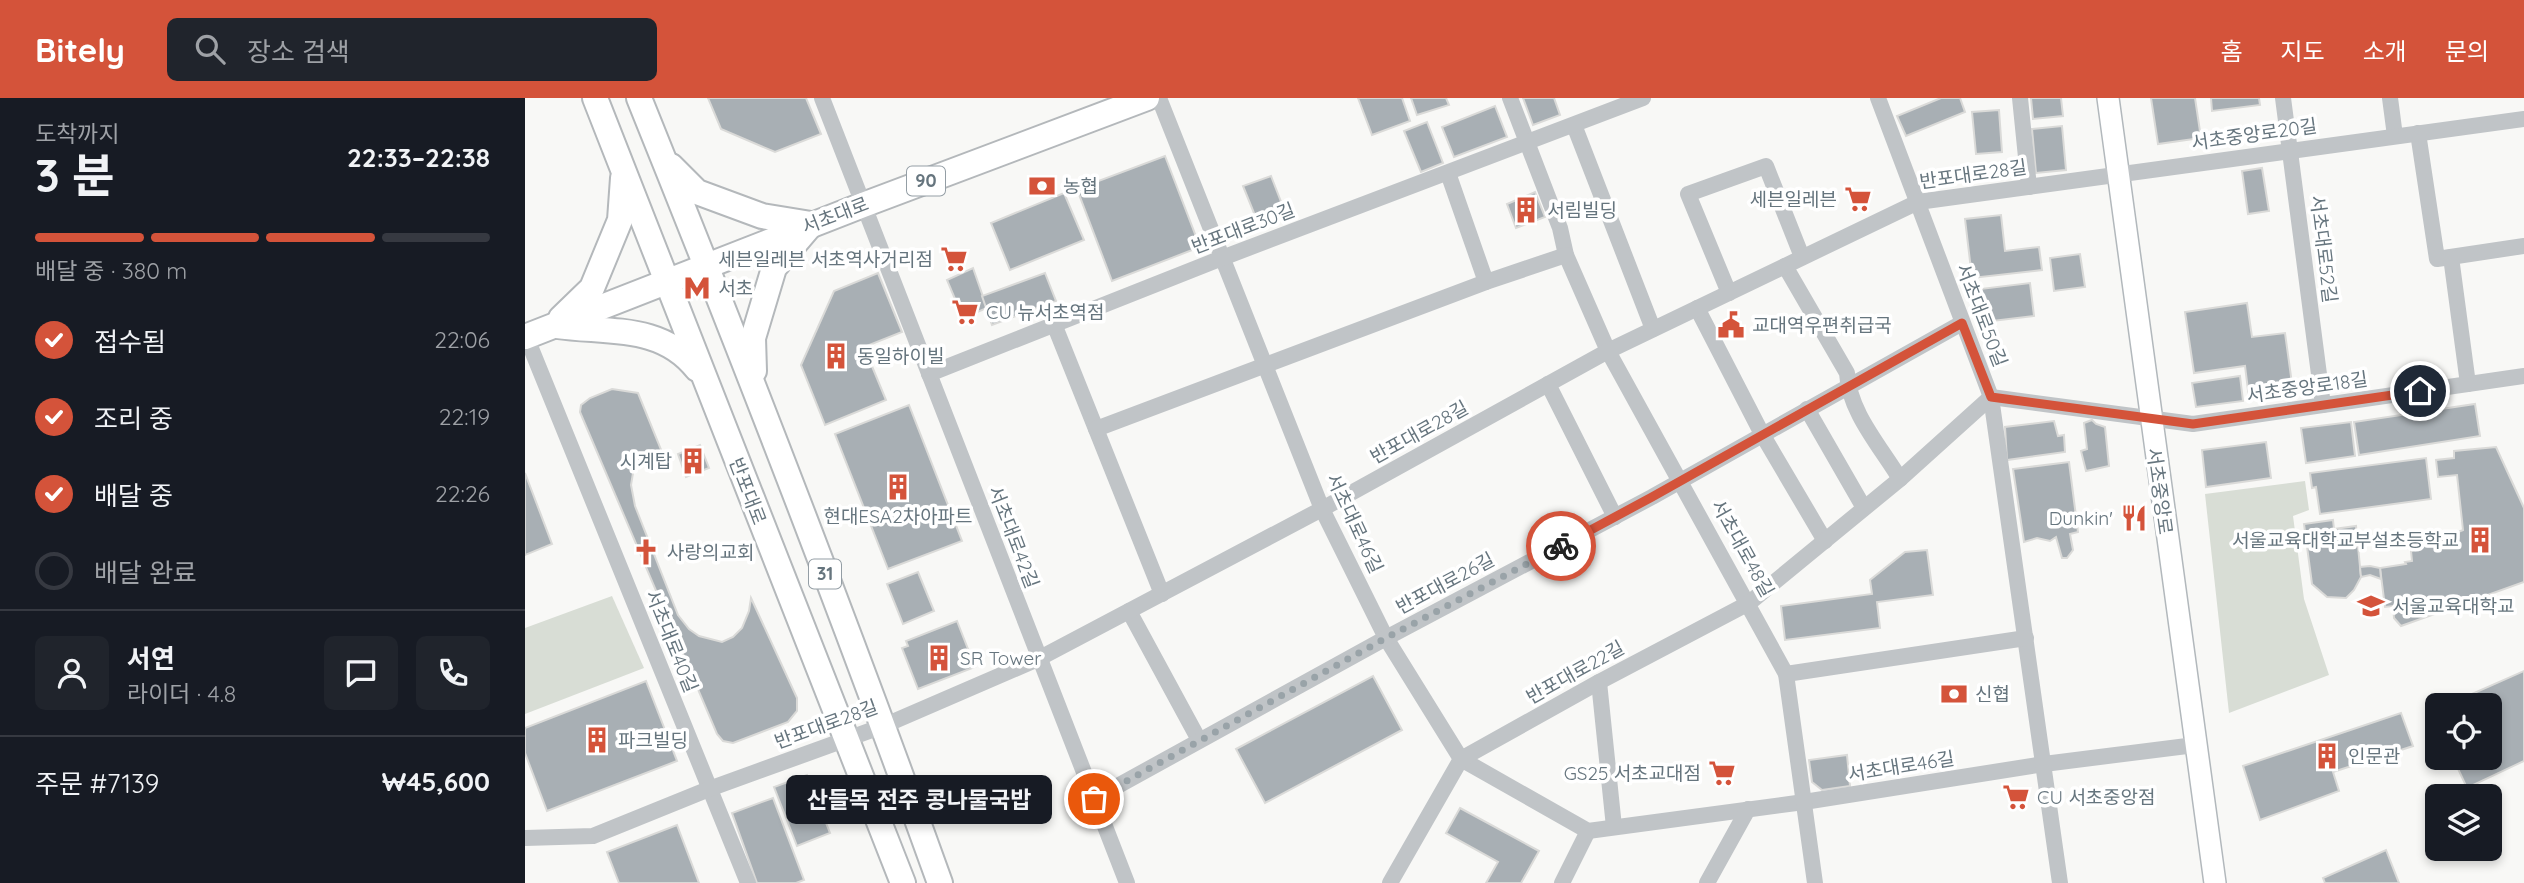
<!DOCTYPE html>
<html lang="ko">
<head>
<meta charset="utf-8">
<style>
	body { margin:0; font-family:Quicksand,"Noto Sans KR",sans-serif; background:#20242c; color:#f1f3f6; height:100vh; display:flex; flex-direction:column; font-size:26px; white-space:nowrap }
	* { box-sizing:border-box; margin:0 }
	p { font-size:23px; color:#9ea1a6 }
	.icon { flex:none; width:38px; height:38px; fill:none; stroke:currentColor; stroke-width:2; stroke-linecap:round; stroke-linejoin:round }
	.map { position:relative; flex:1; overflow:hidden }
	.sheet { display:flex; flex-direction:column; background:#171b24; width:525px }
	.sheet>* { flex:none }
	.tools { position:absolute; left:1900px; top:595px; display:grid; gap:14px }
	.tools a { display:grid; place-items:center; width:77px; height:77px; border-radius:10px; background:#171b24; box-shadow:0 4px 10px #0003; font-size:35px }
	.pin { position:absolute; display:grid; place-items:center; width:60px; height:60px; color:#fff; margin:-30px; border:4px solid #fff; border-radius:50%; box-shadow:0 2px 7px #0007 }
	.courier { position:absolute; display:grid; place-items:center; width:70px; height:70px; margin:-35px; border:5px solid #d4533a; border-radius:50%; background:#fff; color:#222; box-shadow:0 2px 9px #0007 }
	.bubble { position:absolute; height:49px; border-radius:10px; background:#171b24; box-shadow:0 4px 10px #0003; font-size:23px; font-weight:700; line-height:49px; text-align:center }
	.head em { font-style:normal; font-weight:700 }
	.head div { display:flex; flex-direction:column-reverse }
	.head { display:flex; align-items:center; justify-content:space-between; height:119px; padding:0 35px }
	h1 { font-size:46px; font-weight:700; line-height:52px }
	.bar { display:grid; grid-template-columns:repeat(4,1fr); gap:10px 7px; align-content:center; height:84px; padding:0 35px }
	.bar i { height:9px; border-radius:5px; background:#363941 }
	.bar .current { background:#d4533a }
	.bar p { grid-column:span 4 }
	.line { display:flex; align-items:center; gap:18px; padding:0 35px; border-top:2px solid #363941 }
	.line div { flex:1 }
	.round { display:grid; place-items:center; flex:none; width:74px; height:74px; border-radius:10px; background:#20242c }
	ol { padding:0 35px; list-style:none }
	li { display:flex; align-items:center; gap:21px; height:77px }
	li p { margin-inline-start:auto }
	li .icon { padding:7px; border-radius:50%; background:#d4533a; color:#fff; stroke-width:4 }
	li:last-child { color:#9ea1a6 }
	li i { width:38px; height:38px; border:4px solid #363941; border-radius:50% }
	header { display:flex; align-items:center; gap:42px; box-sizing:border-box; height:98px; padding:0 35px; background:#d4533a; color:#fff }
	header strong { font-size:33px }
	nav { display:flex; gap:38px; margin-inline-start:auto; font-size:24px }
	.search { width:490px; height:63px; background:#20242c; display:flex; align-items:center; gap:18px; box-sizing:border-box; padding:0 24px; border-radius:10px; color:#9ea1a6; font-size:26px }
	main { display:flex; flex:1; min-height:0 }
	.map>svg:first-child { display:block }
</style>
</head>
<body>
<header>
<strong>Bitely</strong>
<div class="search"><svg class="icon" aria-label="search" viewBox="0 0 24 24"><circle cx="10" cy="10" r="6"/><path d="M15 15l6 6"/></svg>장소 검색</div>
<nav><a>홈</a><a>지도</a><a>소개</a><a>문의</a></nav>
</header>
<main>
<section class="sheet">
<div class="head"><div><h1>3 분</h1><p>도착까지</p></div><em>22:33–22:38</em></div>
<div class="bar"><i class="current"></i><i class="current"></i><i class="current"></i><i></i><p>배달 중 · 380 m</p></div>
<ol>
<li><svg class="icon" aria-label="check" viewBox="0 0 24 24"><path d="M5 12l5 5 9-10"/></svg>접수됨<p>22:06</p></li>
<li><svg class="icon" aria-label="check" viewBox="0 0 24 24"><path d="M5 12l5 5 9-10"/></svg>조리 중<p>22:19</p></li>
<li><svg class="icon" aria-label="check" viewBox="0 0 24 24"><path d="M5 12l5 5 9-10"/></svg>배달 중<p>22:26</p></li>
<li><i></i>배달 완료</li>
</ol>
<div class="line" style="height:126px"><a class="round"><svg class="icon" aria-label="person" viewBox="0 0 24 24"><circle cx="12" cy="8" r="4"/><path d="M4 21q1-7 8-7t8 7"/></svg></a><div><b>서연</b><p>라이더 · 4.8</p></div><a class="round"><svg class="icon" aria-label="chat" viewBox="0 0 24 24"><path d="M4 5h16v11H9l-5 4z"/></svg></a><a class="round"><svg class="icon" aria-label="phone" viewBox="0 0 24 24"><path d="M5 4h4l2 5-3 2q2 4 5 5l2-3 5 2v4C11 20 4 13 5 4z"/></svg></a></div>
<div class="line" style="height:91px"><div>주문 #7139</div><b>₩45,600</b></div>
</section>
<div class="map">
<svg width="1999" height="785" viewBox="0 0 1999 785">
	<rect width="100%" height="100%" fill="#f8f8f6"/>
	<g fill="#d8ddd5">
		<polygon points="1780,383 1784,412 1768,418 1779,501 1804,577 1704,615 1680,396"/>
		<polygon points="87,498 119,570 0,616 0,530"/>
	</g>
	<g fill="#a8afb4" stroke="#dadad8" stroke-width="2">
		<polygon points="183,0 281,0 296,36 250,54 196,31"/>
		<polygon points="833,0 877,0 885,23 847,37"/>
		<polygon points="886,0 921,0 924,7 892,17"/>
		<polygon points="998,0 1029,0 1035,17 1008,27"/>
		<polygon points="1416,0 1435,0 1440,14 1381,38 1372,18"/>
		<polygon points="1506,0 1536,0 1538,18 1508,21"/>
		<polygon points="1626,0 1670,0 1676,40 1633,46"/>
		<polygon points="1686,0 1734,0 1735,7 1687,13"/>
		<polygon points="970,8 982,39 929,59 917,29"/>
		<polygon points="1474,12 1477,54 1451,56 1447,14"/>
		<polygon points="902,24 918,65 896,74 879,33"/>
		<polygon points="1537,28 1541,72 1511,75 1507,31"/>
		<polygon points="640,58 675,149 587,183 552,91"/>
		<polygon points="1737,70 1744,113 1723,116 1717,73"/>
		<polygon points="746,78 760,114 733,125 718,88"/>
		<polygon points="1010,94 1020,119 991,130 982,106"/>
		<polygon points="539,95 559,142 485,172 466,125"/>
		<polygon points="1476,117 1480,153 1514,149 1517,172 1447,180 1440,121"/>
		<polygon points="1555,156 1560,189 1529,193 1525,160"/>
		<polygon points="448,170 462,210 438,220 422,182"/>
		<polygon points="353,175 377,234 339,249 361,302 300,327 276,267 309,193"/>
		<polygon points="520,175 531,203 467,227 457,198"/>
		<polygon points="1505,185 1509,218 1459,224 1455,191"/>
		<polygon points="1722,205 1727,239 1760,235 1768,293 1724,300 1720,268 1669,275 1660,214"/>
		<polygon points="1715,278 1718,303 1671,309 1667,285"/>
		<polygon points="87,291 113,295 137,354 125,355 115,361 108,375 106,387 110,408 153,517 164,531 174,538 197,544 208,539 217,530 224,513 226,500 272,600 272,613 263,624 208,645 198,643 192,636 55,314 56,307 65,300"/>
		<polygon points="1950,306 1955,338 1834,357 1829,324"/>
		<polygon points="384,307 437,443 363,471 310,336"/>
		<polygon points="1567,322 1571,326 1580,329 1584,368 1561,373 1556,353 1562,351 1559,325"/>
		<polygon points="1529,323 1533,338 1539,337 1540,354 1482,362 1480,329"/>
		<polygon points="1826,324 1830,358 1781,365 1776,330"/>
		<polygon points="1741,344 1746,380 1681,389 1677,352"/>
		<polygon points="175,347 184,370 161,379 153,356"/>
		<polygon points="1971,349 1999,410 1999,484 1876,528 1869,520 1868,508 1860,509 1855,470 1881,466 1880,464 1887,463 1886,453 1938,432 1932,377 1913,379 1911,362 1929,360 1929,353"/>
		<polygon points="1901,360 1906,401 1795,416 1791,389 1787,390 1785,375"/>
		<polygon points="1544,364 1553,434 1545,436 1548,452 1542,460 1537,460 1531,439 1525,443 1512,440 1499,444 1488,371"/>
		<polygon points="0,375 27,446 0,457"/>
		<polygon points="1808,422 1809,431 1831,428 1836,479 1829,492 1821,500 1802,499 1787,486 1779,426"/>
		<polygon points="1402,452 1408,497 1352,504 1355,530 1260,542 1256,508 1347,496 1345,482 1380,454"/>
		<polygon points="1845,468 1855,470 1856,481 1845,477 1836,479 1835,469"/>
		<polygon points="393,474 409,513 378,526 362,486"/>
		<polygon points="432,523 450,569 393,591 377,550 383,548 381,543"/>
		<polygon points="1999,573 1999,663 1942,690 1928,660 1965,660 1965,607 1922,607"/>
		<polygon points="848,578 877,632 740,705 711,651"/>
		<polygon points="121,583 152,663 22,713 0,655 0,630"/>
		<polygon points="1876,615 1888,648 1808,674 1814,693 1735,722 1718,668"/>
		<polygon points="1322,657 1325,688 1297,692 1287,684 1284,662"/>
		<polygon points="282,677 305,735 272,748 249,689"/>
		<polygon points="248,700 279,782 271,785 232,785 207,715"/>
		<polygon points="935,710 1014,753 996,785 961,785 973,764 921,735"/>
		<polygon points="152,727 174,785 94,785 82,754"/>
		<polygon points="1861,752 1874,785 1800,785 1798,780"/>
	</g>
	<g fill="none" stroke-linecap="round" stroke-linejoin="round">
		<g stroke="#b2b8bc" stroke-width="24">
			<polyline id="secondary" points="1583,0 1690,785"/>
		</g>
		<g stroke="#b4b8bb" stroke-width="28">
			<g id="primary">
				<polyline points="70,0 378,785"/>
				<path d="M114 0C219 260 320 521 415 785"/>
				<polyline points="146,68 172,94 237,118 286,126"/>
				<polyline points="36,220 67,190 95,122 98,80"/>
				<path d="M32 228C83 235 137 226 172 271"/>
				<polyline points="0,239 338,107 622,0"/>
				<polyline points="229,273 228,240 249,170 284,129"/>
			</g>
		</g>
		<g stroke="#c0c4c7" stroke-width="16">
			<polyline points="297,0 602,785"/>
			<polyline points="634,0 797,411 861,540 936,661 1063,733 1279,704 1519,666 1670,647"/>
			<polyline points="985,0 1035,130 1041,157 1083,253 1261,576 1290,785"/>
			<polyline points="1353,0 1466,299 1535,785"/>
			<polyline points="1495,0 1504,89"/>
			<polyline points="1758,0 1798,307"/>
			<polyline points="1865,0 1870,38"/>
			<polyline points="1049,27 1128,231"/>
			<polyline points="1893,35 1912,161 1999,148"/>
			<polyline points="923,75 961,184"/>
			<polyline points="1926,159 1943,286"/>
			<path d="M1260 168 1322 275C1324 314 1355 348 1375 381"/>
			<polyline points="1204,195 1163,96 1241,68 1277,159"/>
			<polyline points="1172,210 1237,336 1300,443"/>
			<polyline points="529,226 637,496"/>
			<polyline points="1,238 223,785"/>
			<polyline points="404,276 697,160 1118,0"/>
			<polyline points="1023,286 1090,419"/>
			<polyline points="1282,311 1339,410"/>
			<polyline points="571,331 961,184 1041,157"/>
			<polyline points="604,513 674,642"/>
			<polyline points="1261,576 1501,540"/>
			<polyline points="1074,584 1089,729"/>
			<polyline points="569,701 861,540 1127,399 1437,225"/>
			<polyline points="0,740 68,738 184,691 358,628 513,561 797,411 1083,253 1393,104 1999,21"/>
			<polyline points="865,785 936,661 1074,584 1224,505 1375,381 1466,299 1668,326 1999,278"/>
			<polyline points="1037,785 1063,733"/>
			<polyline points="1182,785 1223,711"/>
		</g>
		<use href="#secondary" stroke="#fff" stroke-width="21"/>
		<use href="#primary" stroke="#fff" stroke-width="24"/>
	</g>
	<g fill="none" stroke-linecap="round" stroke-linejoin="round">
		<polyline stroke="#99a3a8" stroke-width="7" stroke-dasharray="0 12.6" points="569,701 861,540 1036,448"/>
		<polyline stroke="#d4533a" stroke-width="9" points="1036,448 1127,399 1437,225 1466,299 1668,326 1895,293"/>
	</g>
	<defs>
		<g id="bank-bare" transform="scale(2.1)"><path d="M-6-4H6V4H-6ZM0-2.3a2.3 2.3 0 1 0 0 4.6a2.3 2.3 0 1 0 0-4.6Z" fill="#d4533a" stroke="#fff" stroke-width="2.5" paint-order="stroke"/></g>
		<g id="supermarket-bare" transform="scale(2.1)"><path d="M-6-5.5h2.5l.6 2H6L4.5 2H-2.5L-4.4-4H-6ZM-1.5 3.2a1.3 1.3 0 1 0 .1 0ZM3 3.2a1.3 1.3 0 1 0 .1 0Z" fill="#d4533a" stroke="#fff" stroke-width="2.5" paint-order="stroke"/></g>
		<g id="building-bare" transform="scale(2.1)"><path d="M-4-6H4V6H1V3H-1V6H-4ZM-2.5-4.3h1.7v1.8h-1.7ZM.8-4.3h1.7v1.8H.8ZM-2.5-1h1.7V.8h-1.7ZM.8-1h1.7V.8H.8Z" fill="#d4533a" stroke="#fff" stroke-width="2.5" paint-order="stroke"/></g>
		<g id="metro-bare" transform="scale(2.1)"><path d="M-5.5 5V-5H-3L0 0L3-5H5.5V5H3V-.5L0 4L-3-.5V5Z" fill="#d4533a" stroke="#fff" stroke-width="2.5" paint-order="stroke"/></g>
		<g id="civic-bare" transform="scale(2.1)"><path d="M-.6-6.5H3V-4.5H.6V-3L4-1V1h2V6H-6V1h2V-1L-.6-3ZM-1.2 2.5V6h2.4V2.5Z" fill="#d4533a" stroke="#fff" stroke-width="2.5" paint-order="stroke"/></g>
		<g id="restaurant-bare" transform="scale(2.1)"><path d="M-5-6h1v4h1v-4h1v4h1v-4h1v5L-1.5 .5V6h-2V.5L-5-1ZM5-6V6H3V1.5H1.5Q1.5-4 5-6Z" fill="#d4533a" stroke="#fff" stroke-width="2.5" paint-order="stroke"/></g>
		<g id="church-bare" transform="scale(2.1)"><path d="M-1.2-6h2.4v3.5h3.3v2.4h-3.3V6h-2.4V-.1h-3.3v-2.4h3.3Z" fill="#d4533a" stroke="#fff" stroke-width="2.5" paint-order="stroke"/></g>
		<g id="university-bare" transform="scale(2.1)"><path d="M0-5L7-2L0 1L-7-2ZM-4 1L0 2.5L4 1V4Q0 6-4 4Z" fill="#d4533a" stroke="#fff" stroke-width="2.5" paint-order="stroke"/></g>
	</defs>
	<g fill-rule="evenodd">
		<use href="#bank-bare" x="517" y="88"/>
		<use href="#supermarket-bare" x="1333" y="101"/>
		<use href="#building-bare" x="1001" y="112"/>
		<use href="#supermarket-bare" x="429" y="161"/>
		<use href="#metro-bare" x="172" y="190"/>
		<use href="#supermarket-bare" x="440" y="214"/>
		<use href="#civic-bare" x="1206" y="227"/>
		<use href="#building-bare" x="311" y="258"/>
		<use href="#building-bare" x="168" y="363"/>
		<use href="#building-bare" x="373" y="389"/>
		<use href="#restaurant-bare" x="1609" y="420"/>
		<use href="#building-bare" x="1955" y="442"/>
		<use href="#church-bare" x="121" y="454"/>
		<use href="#university-bare" x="1846" y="508"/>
		<use href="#building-bare" x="414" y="560"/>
		<use href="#bank-bare" x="1429" y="596"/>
		<use href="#building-bare" x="72" y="642"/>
		<use href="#building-bare" x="1802" y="658"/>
		<use href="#supermarket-bare" x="1197" y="675"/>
		<use href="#supermarket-bare" x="1491" y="699"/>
	</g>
	<g text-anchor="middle" stroke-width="7" stroke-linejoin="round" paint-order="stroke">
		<g fill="#fff" stroke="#949ea5" stroke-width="2">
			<rect x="382" y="68.5" width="38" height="29" rx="5"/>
			<rect x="284" y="461.5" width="32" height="29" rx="5"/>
		</g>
		<g font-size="18" font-weight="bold" fill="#66757e">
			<text x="401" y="89">90</text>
			<text x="300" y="482">31</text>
		</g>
		<g font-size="19" fill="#66757e" stroke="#fff">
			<text transform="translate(1729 36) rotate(-8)" y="7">서초중앙로20길</text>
			<text transform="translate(1448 76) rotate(-8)" y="7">반포대로28길</text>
			<text transform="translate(310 117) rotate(-21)" y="7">서초대로</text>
			<text transform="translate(718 130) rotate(-21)" y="7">반포대로30길</text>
			<text transform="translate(1799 151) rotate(83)" y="7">서초대로52길</text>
			<text transform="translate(1457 217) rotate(69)" y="7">서초대로50길</text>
			<text transform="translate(1782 289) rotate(-8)" y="7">서초중앙로18길</text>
			<text transform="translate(894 334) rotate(-29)" y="7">반포대로28길</text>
			<text transform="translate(223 393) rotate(69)" y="7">반포대로</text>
			<text transform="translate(1635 393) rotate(82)" y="7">서초중앙로</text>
			<text transform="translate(830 425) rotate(65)" y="7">서초대로46길</text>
			<text transform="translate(489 439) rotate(69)" y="7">서초대로42길</text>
			<text transform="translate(1218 450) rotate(61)" y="7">서초대로48길</text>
			<text transform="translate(920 485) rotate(-28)" y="7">반포대로26길</text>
			<text transform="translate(147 543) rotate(68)" y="7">서초대로40길</text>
			<text transform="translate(1050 574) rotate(-29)" y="7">반포대로22길</text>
			<text transform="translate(301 626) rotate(-20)" y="7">반포대로28길</text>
			<text transform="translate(1376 668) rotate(-9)" y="7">서초대로46길</text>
		</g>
		<g font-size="19" fill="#66757e" stroke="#fff" text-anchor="start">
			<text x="538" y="95">농협</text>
			<text x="1312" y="108" text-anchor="end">세븐일레븐</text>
			<text x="1022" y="119">서림빌딩</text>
			<text x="408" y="168" text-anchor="end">세븐일레븐 서초역사거리점</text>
			<text x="193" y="197">서초</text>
			<text x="461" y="221">CU 뉴서초역점</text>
			<text x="1227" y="234">교대역우편취급국</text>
			<text x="332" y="265">동일하이빌</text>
			<text x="147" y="370" text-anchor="end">시계탑</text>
			<text x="373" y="425" text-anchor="middle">현대ESA2차아파트</text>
			<text x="1588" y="427" text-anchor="end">Dunkin'</text>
			<text x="1934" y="449" text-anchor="end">서울교육대학교부설초등학교</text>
			<text x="142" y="461">사랑의교회</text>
			<text x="1867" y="515">서울교육대학교</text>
			<text x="435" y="567">SR Tower</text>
			<text x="1450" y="603">신협</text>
			<text x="93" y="649">파크빌딩</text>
			<text x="1823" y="665">인문관</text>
			<text x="1176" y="682" text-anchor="end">GS25 서초교대점</text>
			<text x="1512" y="706">CU 서초중앙점</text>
		</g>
	</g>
</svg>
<div class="tools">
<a><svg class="icon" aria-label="locate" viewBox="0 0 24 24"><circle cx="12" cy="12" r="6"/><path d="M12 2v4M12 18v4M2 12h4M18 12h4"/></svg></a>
<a><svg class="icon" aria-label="layers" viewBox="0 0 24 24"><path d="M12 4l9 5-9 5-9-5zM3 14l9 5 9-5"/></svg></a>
</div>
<div class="pin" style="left:569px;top:701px;background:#ea580c"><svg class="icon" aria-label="bag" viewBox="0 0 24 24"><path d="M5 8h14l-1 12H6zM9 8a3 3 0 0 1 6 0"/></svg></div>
<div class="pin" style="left:1895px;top:293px;background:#1f2937"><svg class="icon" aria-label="home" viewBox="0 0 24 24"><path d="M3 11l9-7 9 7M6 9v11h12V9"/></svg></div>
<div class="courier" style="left:1036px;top:448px"><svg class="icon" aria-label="bike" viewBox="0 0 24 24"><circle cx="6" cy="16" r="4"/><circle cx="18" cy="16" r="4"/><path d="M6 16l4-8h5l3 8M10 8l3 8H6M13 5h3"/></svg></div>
<div class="bubble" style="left:261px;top:677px;width:266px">산들목 전주 콩나물국밥</div>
</div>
</main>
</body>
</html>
